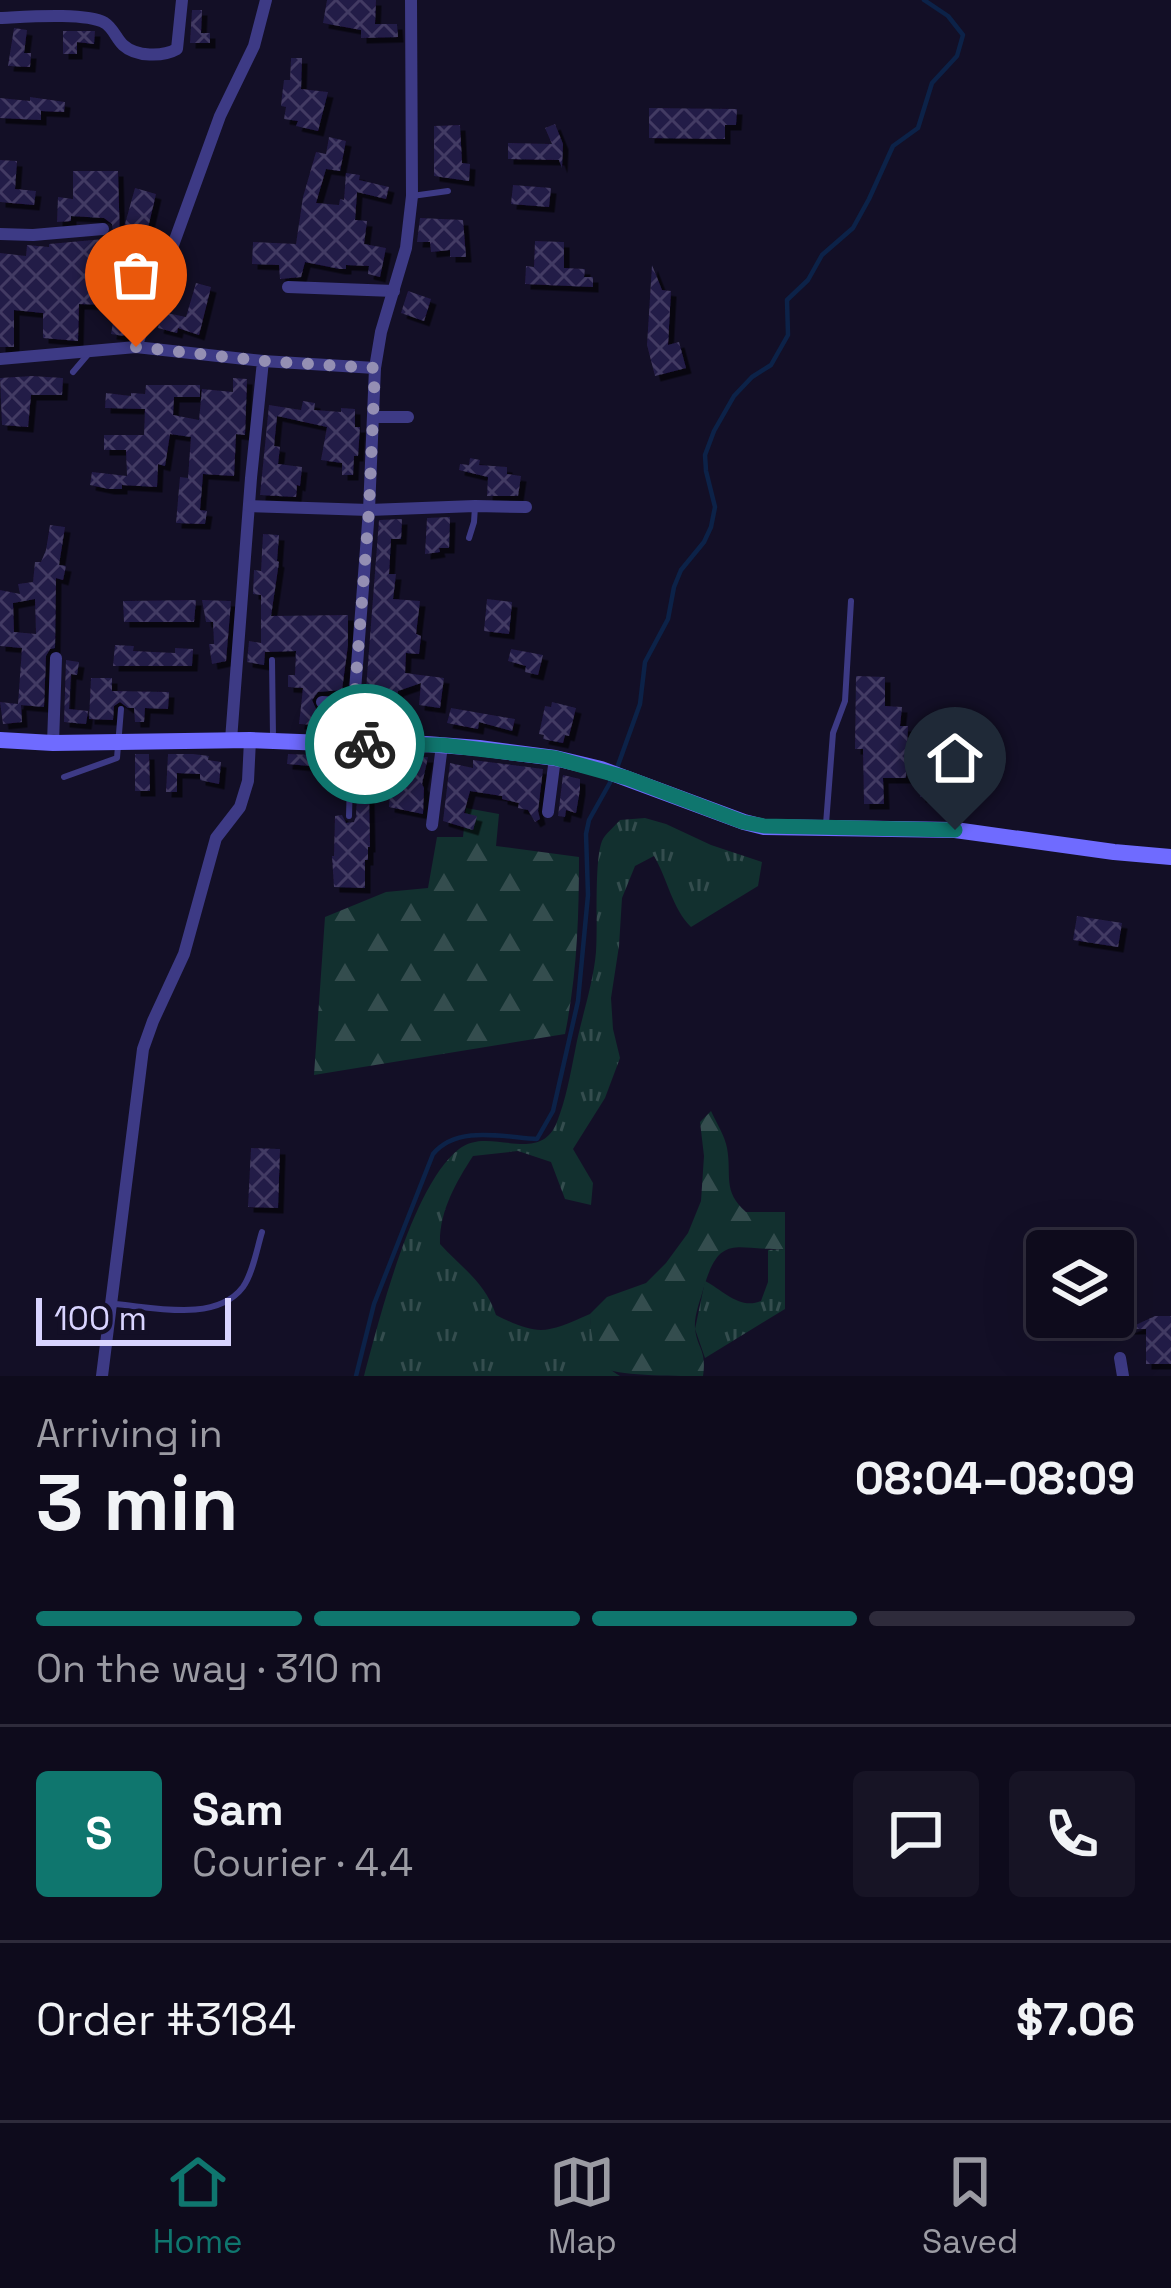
<!DOCTYPE html>
<html lang="en">
<head>
<meta charset="utf-8">
<style>
	body { margin:0; font-family:"Space Grotesk",sans-serif; background:#171425; color:#f1f3f6; height:100vh; display:flex; flex-direction:column; font-size:45px; white-space:nowrap }
	* { box-sizing:border-box; margin:0 }
	p { font-size:39px; color:#9b9ba3 }
	.icon { flex:none; width:66px; height:66px; fill:none; stroke:currentColor; stroke-width:2; stroke-linecap:round; stroke-linejoin:round }
	.map { position:relative; height:1376px; overflow:hidden }
	.side { display:flex; flex-direction:column; background:#0e0b1c; flex:1 }
	.side>* { flex:none }
	.tools { position:absolute; left:1026px; top:1230px; display:grid; gap:24px }
	.tools a { display:grid; place-items:center; width:108px; height:108px; border-radius:12px; background:#0e0b1c; box-shadow:0 12px 48px #0002,0 0 0 3px #2e2b3b; font-size:60px }
	.scale { position:absolute; left:36px; bottom:30px; width:195px; box-sizing:border-box; padding-left:12px; border:6px solid #d9d4ff; border-top:0; font-size:33px; line-height:42px; white-space:nowrap; color:#d9d4ff; -webkit-text-stroke:9px #130f26; paint-order:stroke }
	.pin { position:absolute; display:grid; place-items:center; width:102px; height:102px; color:#fff; margin:-123px -51px; border-radius:50% 50% 50% 0; rotate:-45deg; box-shadow:0 0 12px #0007 }
	.pin .icon { rotate:45deg }
	.courier { position:absolute; display:grid; place-items:center; width:120px; height:120px; margin:-60px; border:9px solid #0f766e; border-radius:50%; background:#fff; color:#222; box-shadow:0 3px 15px #0007 }
	.overview em { font-style:normal; font-weight:600 }
	.overview div { display:flex; flex-direction:column-reverse }
	.overview { display:flex; align-items:center; justify-content:space-between; height:204px; padding:0 36px }
	h1 { font-size:78px; font-weight:600; line-height:90px }
	.bar { display:grid; grid-template-columns:repeat(4,1fr); gap:18px 12px; align-content:center; height:144px; padding:0 36px }
	.bar i { height:15px; border-radius:9px; background:#2e2b3b }
	.bar .on { background:#0f766e }
	.bar p { grid-column:span 4 }
	.line { display:flex; align-items:center; gap:30px; padding:0 36px; border-top:3px solid #2e2b3b }
	.line div { flex:1 }
	.round { display:grid; place-items:center; flex:none; width:126px; height:126px; border-radius:12px; background:#171425 }
	.tabs { display:flex; justify-content:space-around; align-items:center; height:168px; border-top:3px solid #2e2b3b; background:#0e0b1c; font-size:33px; color:#9b9ba3 }
	.tabs a { display:grid; justify-items:center; gap:6px }
	.tabs .on { color:#0f766e }
	.map>svg:first-child { display:block }
</style>
</head>
<body>
<div class="map">
<svg width="1171" height="1376" viewBox="0 0 1171 1376">
	<defs>
		<pattern id="grass-tufts" width="24" height="20" patternUnits="userSpaceOnUse" patternTransform="scale(3)"><rect width="24" height="20" fill="#12302f"/><path d="M3 7l-1-3M5 7V3M7 7l1-3M15 17l-1-3M17 17v-4M19 17l1-3" fill="none" stroke="#344d4e"/></pattern>
		<pattern id="forest-firs" width="22" height="20" patternUnits="userSpaceOnUse" patternTransform="scale(3)"><rect width="22" height="20" fill="#12302f"/><path d="M5 1l3.5 6h-7zM16 11l3.5 6h-7z" fill="#344d4e"/></pattern>
		<pattern id="building-cross-hatch" width="8" height="8" patternUnits="userSpaceOnUse" patternTransform="scale(3)"><rect width="8" height="8" fill="#241b47"/><path d="M0 0l8 8M0 8l8-8" fill="none" stroke="#433b63"/></pattern>
		<filter id="shadow"><feDropShadow dx="5.5" dy="5.5" stdDeviation="0" flood-color="#0009"/></filter>
	</defs>
	<rect width="100%" height="100%" fill="#130f26"/>
	<g fill="url(#grass-tufts)">
		<path d="M645 818 666 824 711 845 762 862 758 886 691 927C672 908 668 880 654 856L635 866 622 898 619 946 611 998 613 1029 620 1058 605 1098 573 1149 593 1183 591 1205 565 1199 551 1162 518 1151 473 1156C456 1182 439 1212 440 1244 463 1269 485 1282 496 1315 539 1337 547 1333 590 1314 591 1339 598 1364 620 1376H364C380 1317 412 1186 459 1149 489 1125 539 1167 557 1122 566 1099 570 1076 575 1051 581 1018 593 986 596 952 598 927 594 861 602 841 605 834 615 826 620 820Z"/>
		<path d="M785 1249V1309L705 1358 695 1329 705 1281C724 1291 740 1310 761 1301L768 1282V1250Z"/>
	</g>
	<g fill="url(#forest-firs)">
		<path d="M466 808 499 814 496 846 579 857C579 918 577 975 565 1034L314 1075 325 917 386 892 428 888 437 837H463Z"/>
		<path d="M711 1111C716 1122 725 1136 727 1148 732 1175 722 1191 746 1212H785V1249C735 1251 720 1231 703 1290 700 1301 694 1316 695 1328 697 1349 707 1349 703 1376 683 1376 620 1376 607 1369 594 1355 590 1332 590 1314L607 1297 646 1283 666 1263 688 1233 701 1201 704 1156 700 1122Z"/>
	</g>
	<g fill="none" stroke-linecap="round" stroke-linejoin="round">
		<g stroke="#0c2248" stroke-width="4.5">
			<polyline points="617,768 640,704 645,662 668,619 674,587 681,570 704,542 711,527 715,507 706,471 705,455 714,431 734,396 752,377 771,365 788,335 787,300 808,280 822,255 853,228 869,199 893,146 918,128 932,83 957,56 963,35 948,16 924,0"/>
			<path d="M356 1376 374 1304 433 1154C457 1125 503 1137 537 1139L553 1111 578 1001 588 895 586 834 589 820 612 779"/>
		</g>
	</g>
	<g fill="url(#building-cross-hatch)" fill-rule="evenodd" filter="url(#shadow)">
		<polygon points="327,0 376,0 375,24 397,24 398,37 361,38 361,30 323,23"/>
		<polygon points="192,10 202,10 201,33 210,33 210,43 190,43"/>
		<polygon points="14,28 27,30 24,53 31,53 30,67 8,66"/>
		<polygon points="63,31 95,31 94,44 77,42 77,54 63,54"/>
		<polygon points="291,58 302,58 301,89 328,92 318,131 296,126 298,121 284,119 286,107 281,106 282,96 284,80 290,80"/>
		<polygon points="30,97 65,102 64,112 41,111 41,120 0,118 0,98 30,101"/>
		<polygon points="649,108 737,109 736,125 725,125 725,139 649,138"/>
		<polygon points="555,124 563,144 562,168 559,160 508,159 508,143 552,144 545,128"/>
		<polygon points="460,125 462,163 470,164 469,181 434,176 434,126"/>
		<polygon points="329,137 346,141 340,171 326,169 316,203 339,205 340,199 344,200 346,173 360,175 359,180 389,187 386,199 357,192 355,220 367,221 364,244 386,248 380,277 368,274 369,266 346,265 346,269 340,269 305,262 301,277 280,279 279,265 252,264 253,242 296,244 303,197 316,152 326,154"/>
		<polygon points="0,160 17,161 15,189 36,191 34,205 0,202"/>
		<polygon points="73,171 118,171 120,242 135,188 156,194 147,232 155,234 151,255 156,256 157,260 152,272 133,270 135,255 103,247 102,278 124,281 121,313 127,314 124,336 111,334 114,317 110,317 110,305 79,304 78,341 43,338 43,313 14,310 14,347 0,347 0,253 26,256 27,245 49,247 49,244 104,239 113,232 112,224 104,218 71,216 71,221 57,222 58,197 73,199"/>
		<polygon points="513,185 551,188 549,207 511,204"/>
		<polygon points="420,218 463,220 466,257 450,257 450,250 431,252 430,242 417,242"/>
		<polygon points="535,241 564,242 564,268 585,269 584,277 593,277 593,287 525,284 526,266 534,267"/>
		<polygon points="652,265 662,290 671,291 668,345 679,342 686,368 655,376 647,345"/>
		<polygon points="196,283 211,287 199,335 178,328 177,333 158,328 162,312 186,317"/>
		<polygon points="408,291 431,299 424,321 401,313"/>
		<polygon points="32,376 63,378 62,395 31,395 28,427 2,425 0,378"/>
		<polygon points="233,378 247,379 245,435 236,434 234,476 203,474 200,510 207,511 205,524 176,523 180,477 188,478 191,437 170,434 165,466 158,464 157,487 122,485 122,489 109,489 90,485 92,472 127,476 126,450 104,450 104,435 144,435 145,409 105,408 106,393 131,396 131,393 145,394 146,385 200,385 200,397 174,397 173,415 199,420 202,389 233,392"/>
		<polygon points="303,401 315,403 314,410 341,412 341,408 355,409 355,427 360,427 358,456 354,456 353,475 342,475 342,463 321,460 327,427 277,416 274,446 280,447 278,464 302,467 300,486 297,485 296,497 260,495 269,405 301,410"/>
		<polygon points="470,458 480,460 479,465 507,467 507,474 521,476 518,496 487,496 488,477 459,470 460,464 469,465"/>
		<polygon points="450,517 449,548 439,548 440,552 425,554 427,518"/>
		<polygon points="402,519 401,539 391,539 389,574 396,574 393,599 420,601 416,634 421,636 419,654 406,653 405,673 444,678 440,708 419,705 421,683 398,691 394,713 386,713 385,721 370,720 371,702 365,702 379,520"/>
		<path d="M50 525 65 527 59 565 66 566 63 580 56 578 55 648 50 649 46 656 44 707 21 705 22 722 3 724 0 702 18 704 22 648 0 646V590L20 594 18 584 33 582 35 562H41L46 550ZM35 599 36 634 14 632 13 603Z"/>
		<polygon points="263,534 279,535 277,561 279,562 271,616 348,615 348,645 342,690 318,692 312,700 317,711 335,713 334,726 299,724 303,688 288,687 288,675 295,675 296,651 265,652 264,665 247,662 249,641 261,643 261,595 253,594 254,570 261,571"/>
		<polygon points="487,599 512,602 509,634 484,631"/>
		<polygon points="196,600 194,622 124,622 123,601"/>
		<polygon points="202,600 231,601 226,661 212,664 209,644 214,644 213,622 206,622"/>
		<polygon points="115,645 134,646 133,651 175,653 175,648 193,649 192,666 113,666"/>
		<polygon points="511,649 543,655 538,675 525,672 526,666 508,661"/>
		<polygon points="66,660 79,662 77,675 71,674 69,709 88,711 86,724 64,722"/>
		<polygon points="856,676 885,677 885,706 902,707 900,726 908,726 906,778 883,778 884,804 864,804 863,749 855,749"/>
		<polygon points="91,678 112,678 112,691 169,692 168,709 145,708 144,722 135,722 134,708 128,708 120,702 114,706 113,720 89,719"/>
		<polygon points="552,702 576,708 569,736 565,735 563,743 543,739 544,735 539,734 545,706 551,707"/>
		<polygon points="451,708 515,719 512,731 479,722 478,729 447,723"/>
		<polygon points="135,754 149,754 150,791 135,791"/>
		<polygon points="168,754 193,754 209,756 208,760 221,762 219,784 200,780 200,774 177,773 177,792 166,792"/>
		<polygon points="288,754 337,756 337,762 334,768 287,764"/>
		<polygon points="416,757 428,757 422,784 424,788 423,814 389,807 390,790 374,789 375,770 363,770 364,758 377,758 377,768 413,770"/>
		<polygon points="473,760 543,769 538,811 540,819 535,822 528,810 518,808 519,803 502,799 502,796 470,791 464,813 477,816 473,830 443,821 450,763 473,768"/>
		<polygon points="563,775 580,779 580,789 576,813 566,810 565,817 558,816"/>
		<polygon points="939,780 953,782 949,788 948,806 936,805 937,798 920,797 921,783 939,784"/>
		<polygon points="357,795 369,795 370,847 368,847 368,860 365,860 365,888 334,887 332,856 334,856 335,816 342,815 346,823 354,822 356,816"/>
		<polygon points="1077,916 1122,923 1118,947 1073,940"/>
		<polygon points="251,1148 280,1149 278,1208 248,1207"/>
		<polygon points="1155,1316 1171,1316 1171,1364 1146,1364 1146,1329 1127,1329"/>
	</g>
	<g fill="none" stroke-linecap="round" stroke-linejoin="round">
		<g stroke="#3d3a85" stroke-width="6">
			<polyline points="412,196 448,191"/>
			<polyline points="73,372 90,352"/>
			<polyline points="469,538 474,522 475,507"/>
			<polyline points="272,660 273,737"/>
			<polyline points="64,777 117,758 121,709"/>
			<polyline points="349,816 351,748"/>
			<polyline points="826,824 833,733 845,701 851,601"/>
			<polyline points="955,827 956,789"/>
			<path d="M114 1304C153 1307 216 1323 243 1287 253 1273 257 1248 262 1232"/>
		</g>
		<g stroke="#3d3a85" stroke-width="12">
			<path d="M0 18C24 17 86 12 105 23 113 28 116 38 123 45 136 57 163 57 177 49L182 0"/>
			<polyline points="0,234 33,235 103,229"/>
			<polyline points="288,287 394,291"/>
			<polyline points="136,347 220,116 254,46 266,0"/>
			<polyline points="0,359 136,347 263,361 251,478 231,740"/>
			<polyline points="263,361 375,368"/>
			<polyline points="374,417 408,417"/>
			<polyline points="249,506 369,510 475,506 526,507"/>
			<polyline points="322,702 354,704"/>
			<polyline points="351,742 369,510 375,368 381,332 406,248 412,196 411,0"/>
			<polyline points="53,743 56,658"/>
			<polyline points="548,812 555,758"/>
			<polyline points="432,825 442,745"/>
			<polyline points="1120,1358 1123,1376"/>
			<polyline points="102,1376 143,1049 153,1021 184,954 216,838 240,807 248,781 250,740"/>
		</g>
		<polyline stroke="#6f6bff" stroke-width="16" points="0,740 53,743 250,740 377,745 426,744 479,748 555,758 601,769 744,822 764,827 955,830 1114,852 1171,857"/>
	</g>
	<g fill="none" stroke-linecap="round" stroke-linejoin="round">
		<polyline stroke="#948fb3" stroke-width="12" stroke-dasharray="0 21.6" points="136,347 263,361 375,368 369,510 351,742 365,744"/>
		<polyline stroke="#0f766e" stroke-width="15" points="365,744 442,745 555,758 627,778 743,822 764,826 955,830"/>
	</g>
</svg>
<div class="tools">
<a><svg class="icon" aria-label="layers" viewBox="0 0 24 24"><path d="M12 4l9 5-9 5-9-5zM3 14l9 5 9-5"/></svg></a>
</div>
<div class="scale">100 m</div>
<div class="pin" style="left:136px;top:347px;background:#ea580c"><svg class="icon" aria-label="bag" viewBox="0 0 24 24"><path d="M5 8h14l-1 12H6zM9 8a3 3 0 0 1 6 0"/></svg></div>
<div class="pin" style="left:955px;top:830px;background:#1f2937"><svg class="icon" aria-label="home" viewBox="0 0 24 24"><path d="M3 11l9-7 9 7M6 9v11h12V9"/></svg></div>
<div class="courier" style="left:365px;top:744px"><svg class="icon" aria-label="bike" viewBox="0 0 24 24"><circle cx="6" cy="16" r="4"/><circle cx="18" cy="16" r="4"/><path d="M6 16l4-8h5l3 8M10 8l3 8H6M13 5h3"/></svg></div>
</div>
<section class="side">
<div class="overview"><div><h1>3 min</h1><p>Arriving in</p></div><em>08:04–08:09</em></div>
<div class="bar"><i class="on"></i><i class="on"></i><i class="on"></i><i></i><p>On the way · 310 m</p></div>
<div class="line" style="height:216px"><b class="round" style="background:#0f766e;color:#fff">S</b><div><b>Sam</b><p>Courier · 4.4</p></div><a class="round"><svg class="icon" aria-label="chat" viewBox="0 0 24 24"><path d="M4 5h16v11H9l-5 4z"/></svg></a><a class="round"><svg class="icon" aria-label="phone" viewBox="0 0 24 24"><path d="M5 4h4l2 5-3 2q2 4 5 5l2-3 5 2v4C11 20 4 13 5 4z"/></svg></a></div>
<div class="line" style="height:156px"><div>Order #3184</div><b>$7.06</b></div>
</section>
<nav class="tabs">
<a class="on"><svg class="icon" aria-label="home" viewBox="0 0 24 24"><path d="M3 11l9-7 9 7M6 9v11h12V9"/></svg>Home</a>
<a><svg class="icon" aria-label="map" viewBox="0 0 24 24"><path d="M3 6l6-2 6 2 6-2v14l-6 2-6-2-6 2zM9 4v14M15 6v14"/></svg>Map</a>
<a><svg class="icon" aria-label="saved" viewBox="0 0 24 24"><path d="M7 4h10v16l-5-4-5 4z"/></svg>Saved</a>
</nav>
</body>
</html>
